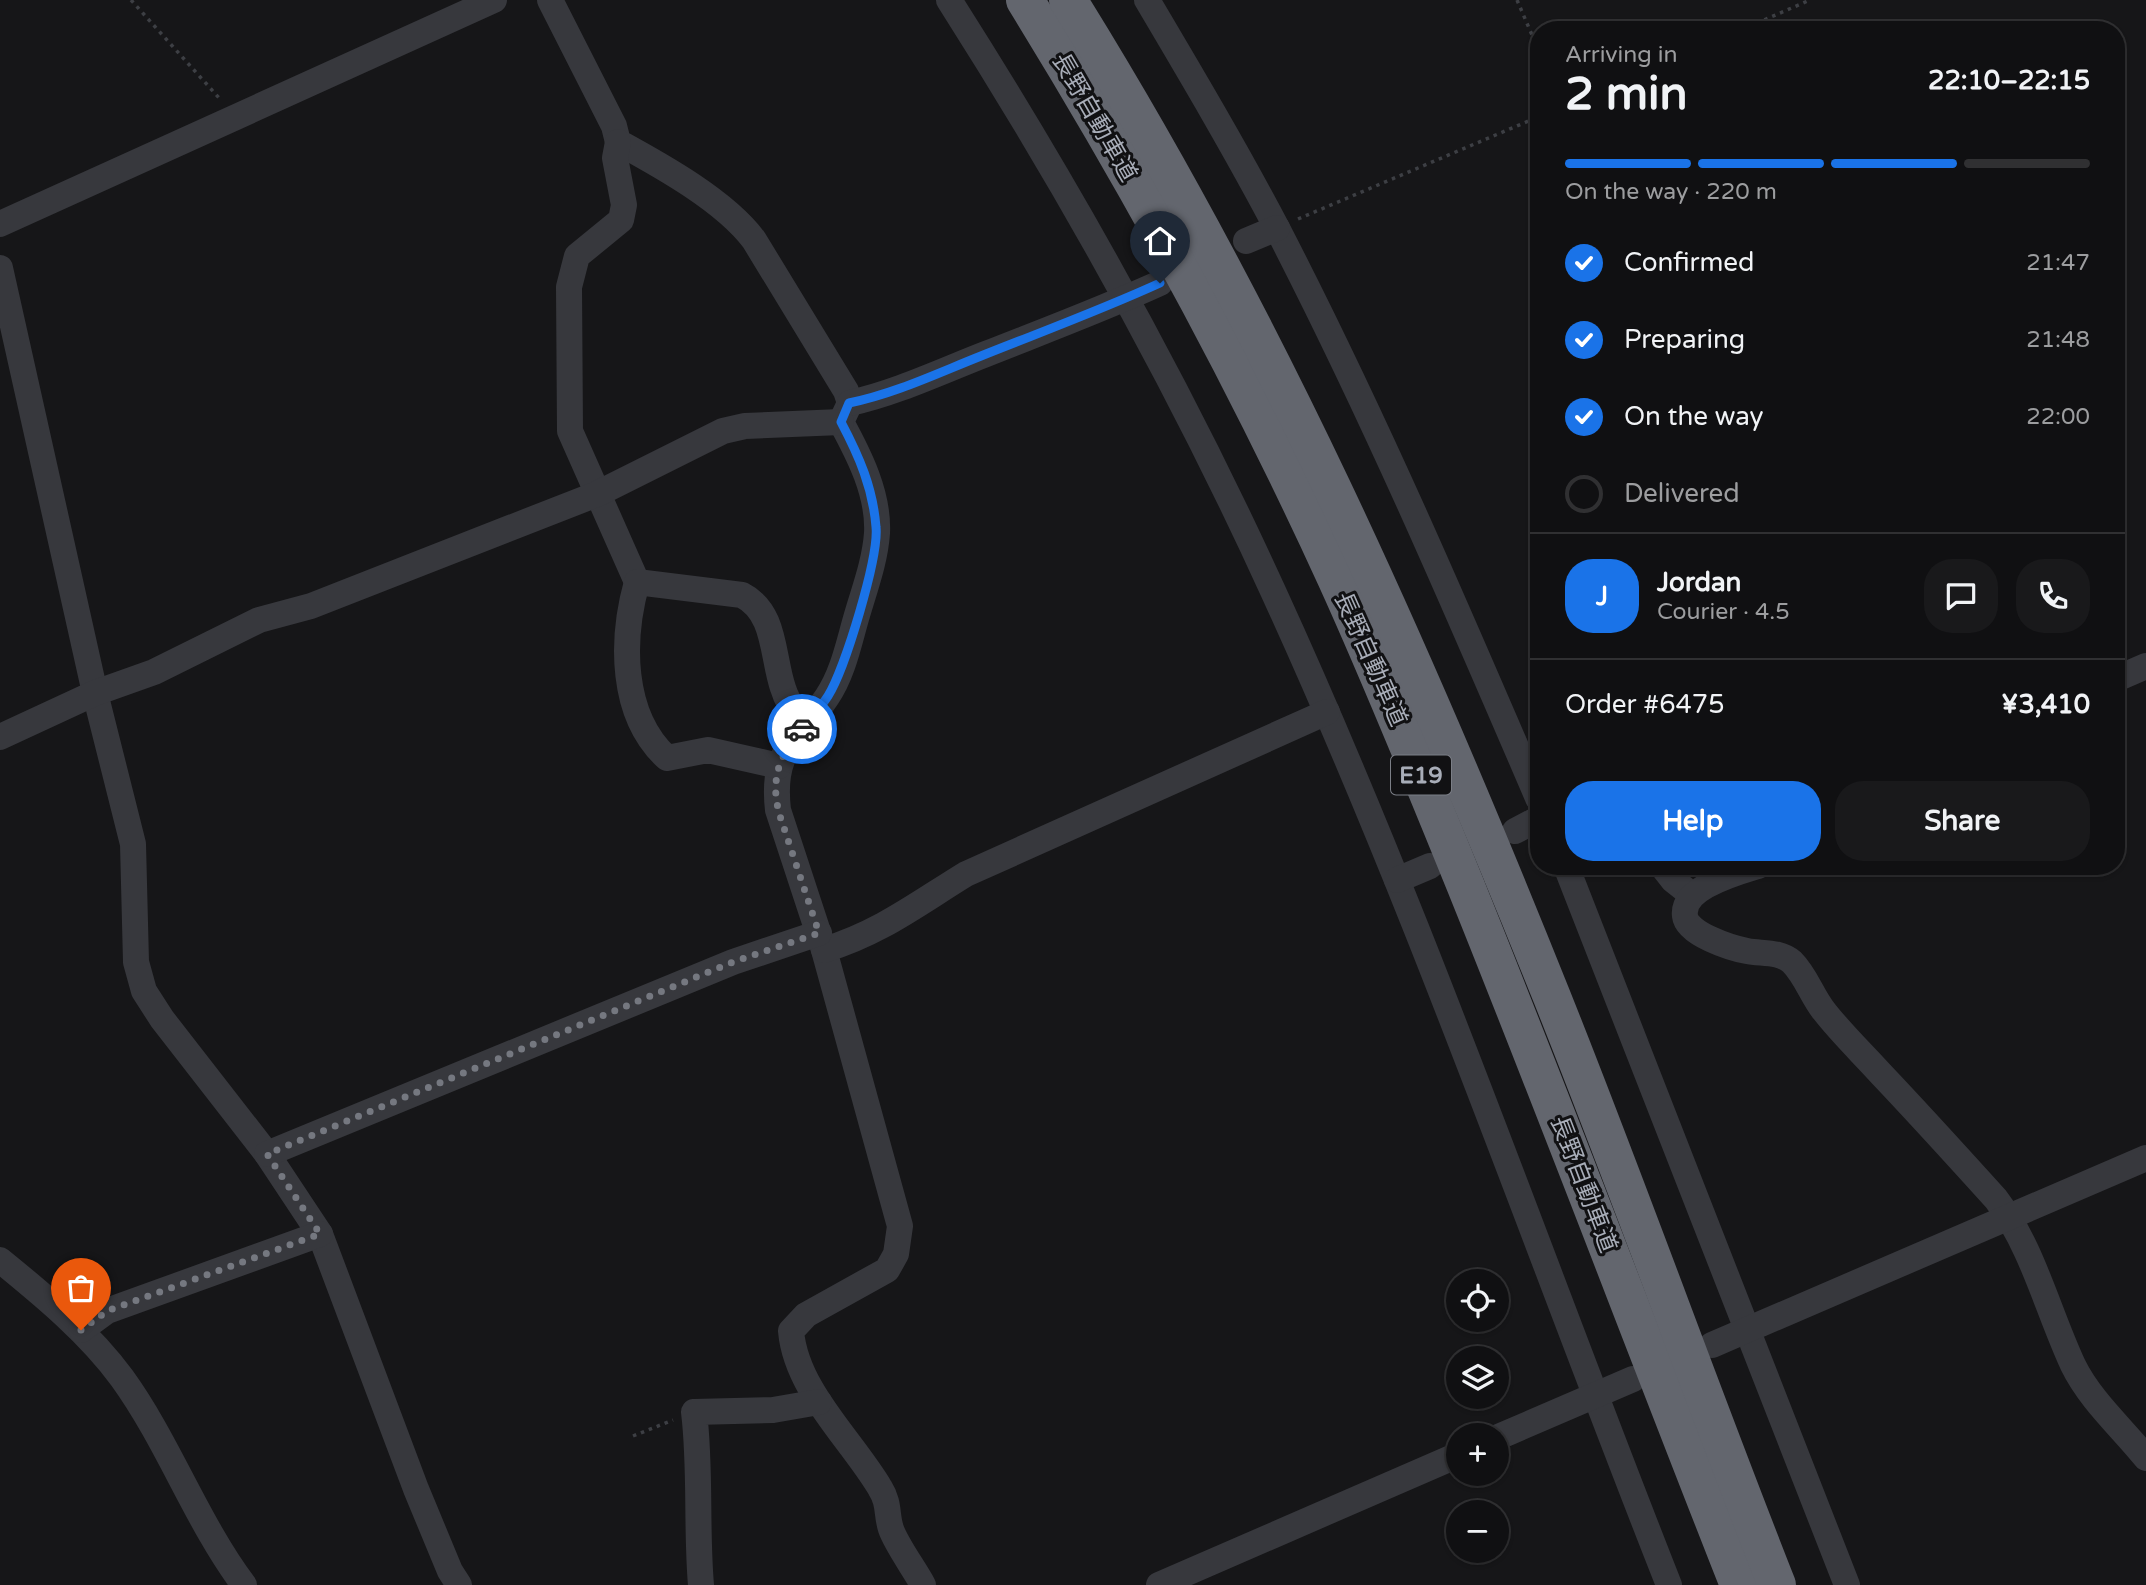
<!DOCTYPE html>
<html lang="en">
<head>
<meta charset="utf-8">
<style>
	body { margin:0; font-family:"Varela Round","Noto Sans JP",sans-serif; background:#19191b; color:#f1f3f6; height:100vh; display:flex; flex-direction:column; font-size:26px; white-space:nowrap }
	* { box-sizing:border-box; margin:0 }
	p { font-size:23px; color:#9c9d9f }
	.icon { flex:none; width:38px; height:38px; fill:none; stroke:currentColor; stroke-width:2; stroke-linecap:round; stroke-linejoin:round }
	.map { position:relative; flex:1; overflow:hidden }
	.details { position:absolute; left:1530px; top:21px; width:595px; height:854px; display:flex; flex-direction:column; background:#101012; border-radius:28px; box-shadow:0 2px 5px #0004,0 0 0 2px #303032 }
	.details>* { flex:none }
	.fabs { position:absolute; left:1446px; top:1269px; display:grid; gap:14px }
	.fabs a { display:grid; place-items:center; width:63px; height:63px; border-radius:50%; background:#101012; box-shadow:0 2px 5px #0004,0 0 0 2px #303032; font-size:35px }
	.pin { position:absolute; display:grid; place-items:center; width:60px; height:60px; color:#fff; margin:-72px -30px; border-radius:50% 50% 50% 0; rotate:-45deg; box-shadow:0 0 7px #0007 }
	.pin .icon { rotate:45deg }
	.courier { position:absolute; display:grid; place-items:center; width:70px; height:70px; margin:-35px; border:5px solid #1a73e8; border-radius:50%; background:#fff; color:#222; box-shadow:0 2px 9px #0007 }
	.overview em { font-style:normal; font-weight:700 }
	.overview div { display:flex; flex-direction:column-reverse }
	.overview { display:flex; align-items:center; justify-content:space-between; height:119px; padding:0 35px }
	h1 { font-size:46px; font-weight:700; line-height:52px }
	.bar { display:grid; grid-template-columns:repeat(4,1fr); gap:10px 7px; align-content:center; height:84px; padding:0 35px }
	.bar i { height:9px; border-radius:5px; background:#303032 }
	.bar .active { background:#1a73e8 }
	.bar p { grid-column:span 4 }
	.line { display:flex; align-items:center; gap:18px; padding:0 35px; border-top:2px solid #303032 }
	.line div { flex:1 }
	.round { display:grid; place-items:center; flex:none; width:74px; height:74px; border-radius:28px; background:#19191b }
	ol { padding:0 35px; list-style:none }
	li { display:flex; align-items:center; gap:21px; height:77px }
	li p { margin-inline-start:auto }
	li .icon { padding:7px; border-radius:50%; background:#1a73e8; color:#fff; stroke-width:4 }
	li:last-child { color:#9c9d9f }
	li i { width:38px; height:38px; border:4px solid #303032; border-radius:50% }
	.primary-button { display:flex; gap:14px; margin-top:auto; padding:14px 35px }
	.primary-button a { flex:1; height:80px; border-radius:28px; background:#1a73e8; color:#fff; font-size:28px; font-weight:700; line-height:80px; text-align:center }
	.primary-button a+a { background:#19191b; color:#f1f3f6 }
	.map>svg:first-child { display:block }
</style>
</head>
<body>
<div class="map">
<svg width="2146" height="1585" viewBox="0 0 2146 1585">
	<rect width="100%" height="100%" fill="#161618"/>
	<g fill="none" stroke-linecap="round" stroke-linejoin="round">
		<g stroke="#3d3f44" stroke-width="3.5" stroke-dasharray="3.5 5" stroke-linecap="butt">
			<polyline points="131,0 220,99"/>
			<polyline points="1517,0 1538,49"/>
			<polyline points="1741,30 1810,0"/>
			<polyline points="1298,219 1538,117"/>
			<polyline points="633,1436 673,1420"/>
		</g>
		<g stroke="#37383d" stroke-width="26">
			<path d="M550 0 614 126 618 142C662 166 725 201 754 240L846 391 850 403 841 422C859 455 879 494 877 533 875 563 863 593 855 622 848 647 842 675 827 697 797 742 771 748 778 810L824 950 900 1226 896 1254 887 1270 806 1315 791 1331C796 1390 851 1439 880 1488 890 1504 886 1514 891 1529 896 1544 915 1570 923 1585"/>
			<path d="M949 0C1070 190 1180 387 1273 591 1422 916 1538 1254 1669 1585"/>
			<path d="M1147 0C1192 76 1237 152 1278 230 1374 416 1456 607 1538 798"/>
			<polyline points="618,142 615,158 624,205 621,220 577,256 569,287 570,431 637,582"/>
			<polyline points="0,224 494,0"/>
			<polyline points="1246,241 1277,228"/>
			<polyline points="0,268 95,693 133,844 136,962 144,991 162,1019 267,1154 320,1234 416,1489 450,1571 459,1585"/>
			<path d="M850 403C896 393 942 371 986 354 1044 331 1103 309 1160 283"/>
			<polyline points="2116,679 2146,666"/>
			<polyline points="0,737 95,693 154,672 259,620 311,606 597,494 723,431 745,426 841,422"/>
			<path d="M779 766 708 750 667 758C620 715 621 639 637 582L742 595C776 612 772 656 783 688 787 702 796 714 804 726"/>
			<polyline points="1515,831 1538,819"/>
			<polyline points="1566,866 1847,1585"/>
			<polyline points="1662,866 1673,880 1692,895"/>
			<path d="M1758 866C1738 872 1681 888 1685 916 1687 934 1731 948 1747 951 1762 954 1779 951 1792 962 1806 976 1812 996 1824 1011 1841 1033 1862 1053 1881 1074 1920 1115 1958 1157 1996 1199 2033 1248 2047 1309 2073 1365 2090 1400 2122 1428 2146 1458"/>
			<polyline points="1397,880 1430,866"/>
			<path d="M824 950C880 933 917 904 966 874L1327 712"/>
			<polyline points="267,1154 733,962 819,933"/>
			<path d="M0 1260C43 1295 89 1333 122 1378 169 1443 196 1521 244 1585"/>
			<polyline points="81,1330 107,1311 320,1234"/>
			<polyline points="1712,1345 2146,1158"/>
			<polyline points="1496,1438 1633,1379"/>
			<path d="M701 1585C696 1527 701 1469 694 1412L773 1410 819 1402"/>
			<polyline points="1159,1585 1458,1455"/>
		</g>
		<g stroke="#63666e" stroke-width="38">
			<path d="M1025 0C1141 188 1244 377 1336 578 1382 679 1423 781 1465 884 1559 1117 1647 1352 1739 1585"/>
			<path d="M1068 0C1265 316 1414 652 1552 997 1630 1192 1700 1390 1777 1585"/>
		</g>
	</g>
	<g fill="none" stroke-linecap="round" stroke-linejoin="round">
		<polyline stroke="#757880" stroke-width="7" stroke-dasharray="0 12.6" points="81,1330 107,1311 320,1234 267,1154 733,962 819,933 778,810 775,787 779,766 788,745 802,729"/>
		<path stroke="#1a73e8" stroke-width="9" d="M802 729C811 718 821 707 828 696 845 669 879 557 876 527 873 488 859 456 841 422L849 403C894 394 938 373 981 356 1041 332 1101 310 1160 283"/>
	</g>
	<g text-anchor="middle" stroke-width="6" stroke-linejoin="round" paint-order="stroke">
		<rect fill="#111113" stroke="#7b7e86" stroke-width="2" x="1391" y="755.5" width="60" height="39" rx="5"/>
		<g font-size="23" font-weight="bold" fill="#a8adb8">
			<text x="1421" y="783">E19</text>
		</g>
		<g font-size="24" fill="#a8adb8" stroke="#111113">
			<text transform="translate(1095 117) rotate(60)" y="8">長野自動車道</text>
			<text transform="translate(1371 659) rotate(66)" y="8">長野自動車道</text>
			<text transform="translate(1584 1184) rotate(69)" y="8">長野自動車道</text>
		</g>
	</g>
</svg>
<div class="fabs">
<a><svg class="icon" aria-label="locate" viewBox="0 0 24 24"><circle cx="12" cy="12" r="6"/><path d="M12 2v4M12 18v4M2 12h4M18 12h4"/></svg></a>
<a><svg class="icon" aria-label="layers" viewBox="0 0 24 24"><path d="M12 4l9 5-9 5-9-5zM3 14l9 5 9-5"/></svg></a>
<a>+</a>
<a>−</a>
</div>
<div class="pin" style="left:81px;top:1330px;background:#ea580c"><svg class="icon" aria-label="bag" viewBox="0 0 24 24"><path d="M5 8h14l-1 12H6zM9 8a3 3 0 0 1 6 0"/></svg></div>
<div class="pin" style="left:1160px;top:283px;background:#1f2937"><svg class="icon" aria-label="home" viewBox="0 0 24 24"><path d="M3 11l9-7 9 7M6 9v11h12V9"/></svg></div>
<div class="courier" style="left:802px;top:729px"><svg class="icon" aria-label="car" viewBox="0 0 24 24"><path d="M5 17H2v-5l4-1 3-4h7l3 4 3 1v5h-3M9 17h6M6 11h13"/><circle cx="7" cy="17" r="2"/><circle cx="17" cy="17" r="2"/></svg></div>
<section class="details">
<div class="overview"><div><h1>2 min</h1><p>Arriving in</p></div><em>22:10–22:15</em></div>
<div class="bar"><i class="active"></i><i class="active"></i><i class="active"></i><i></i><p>On the way · 220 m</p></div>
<ol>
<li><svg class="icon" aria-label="check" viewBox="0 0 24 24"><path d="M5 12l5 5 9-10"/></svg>Confirmed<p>21:47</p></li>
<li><svg class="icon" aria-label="check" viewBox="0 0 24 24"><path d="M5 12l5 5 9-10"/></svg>Preparing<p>21:48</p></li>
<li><svg class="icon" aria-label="check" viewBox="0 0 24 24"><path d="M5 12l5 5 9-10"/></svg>On the way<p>22:00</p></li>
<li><i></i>Delivered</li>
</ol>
<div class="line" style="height:126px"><b class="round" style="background:#1a73e8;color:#fff">J</b><div><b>Jordan</b><p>Courier · 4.5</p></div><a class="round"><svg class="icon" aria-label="chat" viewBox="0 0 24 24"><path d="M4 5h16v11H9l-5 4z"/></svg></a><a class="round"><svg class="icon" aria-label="phone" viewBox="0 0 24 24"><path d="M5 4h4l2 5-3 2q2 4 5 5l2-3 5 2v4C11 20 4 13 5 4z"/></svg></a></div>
<div class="line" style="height:91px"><div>Order #6475</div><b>¥3,410</b></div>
<div class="primary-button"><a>Help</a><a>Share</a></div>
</section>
</div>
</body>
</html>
